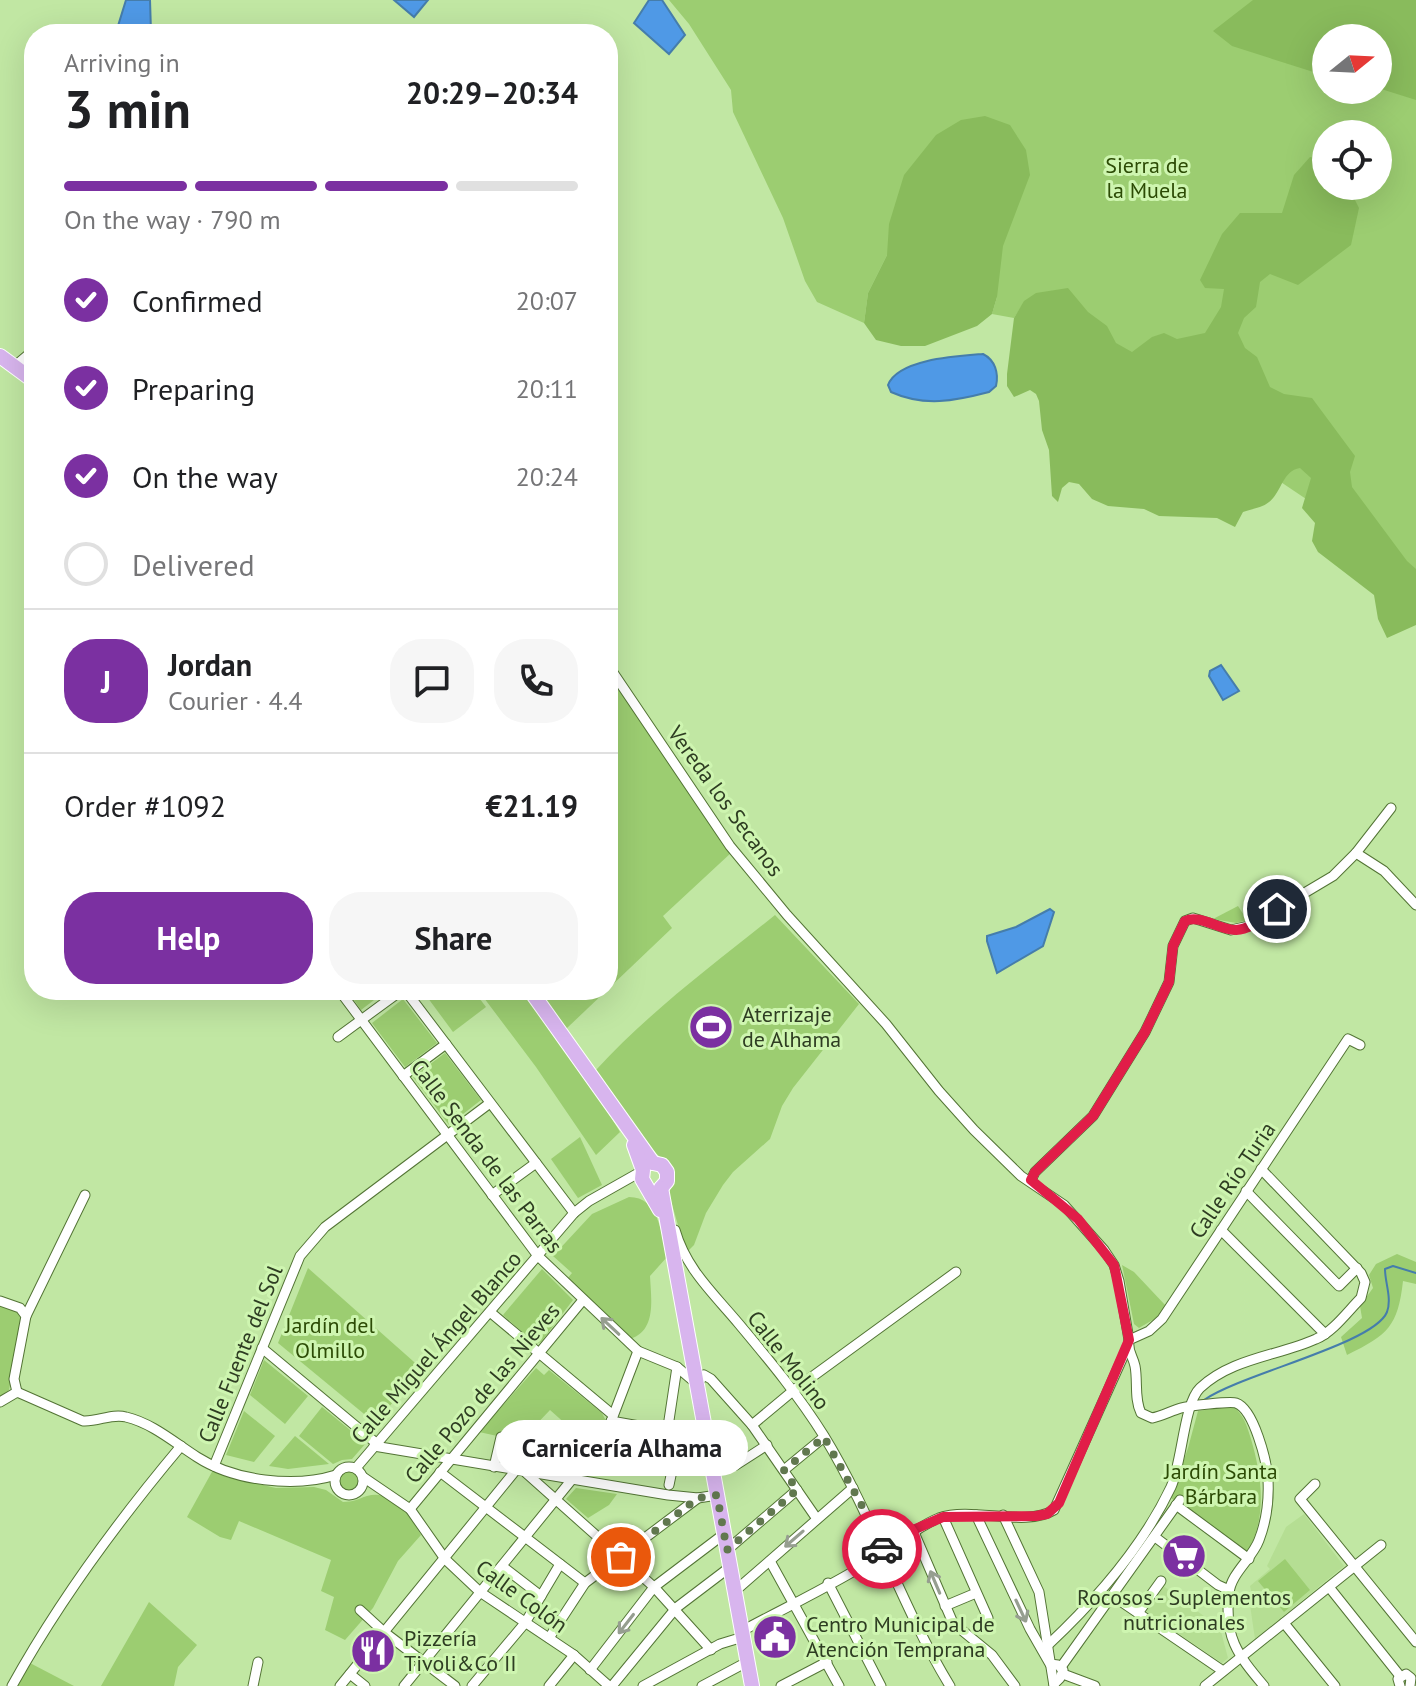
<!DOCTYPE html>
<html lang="en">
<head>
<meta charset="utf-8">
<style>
	body { margin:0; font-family:"PT Sans",sans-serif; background:#f6f6f6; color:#202124; height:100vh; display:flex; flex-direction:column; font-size:30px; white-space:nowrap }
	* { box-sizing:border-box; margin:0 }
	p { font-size:26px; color:#757577 }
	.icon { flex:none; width:44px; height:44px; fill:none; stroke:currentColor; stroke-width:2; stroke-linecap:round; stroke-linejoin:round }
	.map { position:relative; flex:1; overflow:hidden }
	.sheet { position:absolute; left:24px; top:24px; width:594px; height:976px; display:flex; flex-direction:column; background:#fff; border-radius:32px; box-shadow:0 8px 32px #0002 }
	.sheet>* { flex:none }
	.needle { width:52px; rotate:72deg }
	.tools { position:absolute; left:1312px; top:24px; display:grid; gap:16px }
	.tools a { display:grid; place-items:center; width:80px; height:80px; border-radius:50%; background:#fff; box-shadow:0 8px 32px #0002; font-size:40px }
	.pin { position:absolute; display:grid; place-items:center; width:68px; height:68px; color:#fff; margin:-34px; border:4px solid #fff; border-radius:50%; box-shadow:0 2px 8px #0007 }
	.courier { position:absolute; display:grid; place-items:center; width:80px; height:80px; margin:-40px; border:6px solid #e11d48; border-radius:50%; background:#fff; color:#222; box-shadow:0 2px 10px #0007 }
	.bubble { position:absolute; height:56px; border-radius:28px; background:#fff; box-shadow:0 8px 32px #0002; font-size:26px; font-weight:600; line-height:56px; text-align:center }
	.summary em { font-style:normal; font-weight:600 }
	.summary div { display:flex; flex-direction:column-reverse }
	.summary { display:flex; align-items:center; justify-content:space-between; height:136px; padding:0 40px }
	h1 { font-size:52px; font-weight:600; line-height:60px }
	.bar { display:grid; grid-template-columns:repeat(4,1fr); gap:12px 8px; align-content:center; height:96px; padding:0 40px }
	.bar i { height:10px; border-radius:6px; background:#e0e0e0 }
	.bar .selected { background:#7b30a1 }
	.bar p { grid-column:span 4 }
	.line { display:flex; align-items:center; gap:20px; padding:0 40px; border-top:2px solid #e0e0e0 }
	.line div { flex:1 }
	.round { display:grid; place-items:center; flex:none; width:84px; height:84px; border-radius:32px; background:#f6f6f6 }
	ol { padding:0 40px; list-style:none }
	li { display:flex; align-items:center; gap:24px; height:88px }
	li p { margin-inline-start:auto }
	li .icon { padding:8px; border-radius:50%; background:#7b30a1; color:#fff; stroke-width:4 }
	li:last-child { color:#757577 }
	li i { width:44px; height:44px; border:4px solid #e0e0e0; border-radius:50% }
	.primary-button { display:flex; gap:16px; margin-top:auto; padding:16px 40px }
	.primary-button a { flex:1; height:92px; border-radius:32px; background:#7b30a1; color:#fff; font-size:32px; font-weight:600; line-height:92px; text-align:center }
	.primary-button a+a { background:#f6f6f6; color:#202124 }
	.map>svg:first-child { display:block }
</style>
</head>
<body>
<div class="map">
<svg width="1416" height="1686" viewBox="0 0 1416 1686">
	<rect width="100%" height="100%" fill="#c1e7a3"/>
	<g fill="#b5de93">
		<polygon points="1304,1514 1344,1566 1255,1639 1249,1598 1252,1595 1250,1586 1270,1569 1267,1566 1286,1527"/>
		<polygon points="1162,1585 1220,1628 1228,1658 1222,1663 1144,1610"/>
	</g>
	<g fill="#9ccd71" fill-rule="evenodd">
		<path d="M669 0H1416V573L1021 307 1014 318 992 314 997 297 887 255 868 293 864 323 817 302 805 281 783 218 733 112 731 90 689 24ZM1326 38H1378V90H1326ZM1326 134H1378V186H1326Z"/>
		<polygon points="608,670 732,852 663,916 672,928 608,989"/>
		<polygon points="1238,906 1247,920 1236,923 1213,919"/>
		<path d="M775 915 859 1004 793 1088 782 1106 770 1139 733 1172 723 1185 706 1213 694 1245 686 1253 669 1194 674 1176 665 1161 645 1144 596 1070C649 1012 714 964 775 915Z"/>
		<polygon points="347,990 387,990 361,1010"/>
		<polygon points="422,990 473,990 486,1007 453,1032"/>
		<polygon points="478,990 522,990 581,1068 620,1132 596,1155 536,1067"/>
		<polygon points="536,990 607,990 566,1029"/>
		<polygon points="403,999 437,1043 405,1067 372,1023"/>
		<polygon points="445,1053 481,1100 449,1125 413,1077"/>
		<polygon points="580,1137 602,1185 578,1198 551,1159"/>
		<path d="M629 1197C659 1197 661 1233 667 1257L650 1276C651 1298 657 1331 630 1339L567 1279 572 1273 553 1256 592 1214Z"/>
		<path d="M1397 1254 1416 1262V1284L1403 1281C1398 1326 1388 1335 1347 1355L1341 1337 1362 1318 1360 1306 1373 1288 1369 1275 1376 1264Z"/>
		<polygon points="1122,1265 1134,1272 1166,1306 1156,1318 1139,1328 1134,1324"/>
		<polygon points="308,1268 422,1369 380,1417 369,1418 278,1343"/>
		<polygon points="542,1269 573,1300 541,1342 536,1344 503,1315"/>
		<polygon points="0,1305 19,1312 23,1320 9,1390 0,1397"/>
		<polygon points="264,1360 308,1396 285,1424 250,1395"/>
		<polygon points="536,1368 544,1375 549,1370 602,1413 606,1421 597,1440 583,1428 577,1434 550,1410 530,1431 573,1470 571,1472 524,1465 525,1442 479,1432"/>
		<path d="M1233 1406C1244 1415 1247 1426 1251 1439 1262 1477 1268 1518 1246 1554L1171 1498 1188 1448 1198 1411Z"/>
		<polygon points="322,1407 366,1443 352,1459 342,1460 333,1464 299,1436"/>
		<polygon points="244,1411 275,1436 254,1462 226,1455"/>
		<polygon points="295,1436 329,1464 288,1469 269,1466"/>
		<path d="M213 1470 227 1477 276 1488 314 1487 326 1490 343 1502C353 1502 358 1499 367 1496 392 1488 411 1518 421 1535L398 1561 373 1608 345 1640 325 1630 334 1597 321 1591 331 1560 239 1521 231 1540 220 1537 187 1517Z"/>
		<circle cx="348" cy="1481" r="10"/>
		<polygon points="576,1488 617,1494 609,1505 588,1518 566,1499"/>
		<polygon points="1285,1559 1310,1590 1284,1612 1258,1581"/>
		<polygon points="149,1602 197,1645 178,1667 174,1686 101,1686"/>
		<polygon points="30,1663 74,1686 17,1686"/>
	</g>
	<g fill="#89bb5c">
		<polygon points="1253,0 1416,0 1416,100 1378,88 1378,38 1326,38 1326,76 1232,46 1213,31"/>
		<polygon points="985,116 1010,125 1026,150 1030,175 1003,246 997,297 992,314 977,326 925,346 901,346 876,340 864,323 868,293 887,255 889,224 904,175 936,135 961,120"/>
		<path d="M1310 157 1326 160V186H1348L1359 208 1351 245 1298 285 1270 274 1260 282 1256 307 1244 318 1238 333 1245 348 1257 357 1270 387 1284 394 1312 398 1355 456 1350 472 1352 487 1407 561 1416 569V625L1387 638 1378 619 1374 595 1318 552 1312 541 1315 523 1302 508 1311 478 1300 468C1282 471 1282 492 1269 502 1262 508 1251 509 1243 512L1235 527 1217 518 1159 516 1144 509 1108 506 1092 499 1079 484 1069 482 1062 488 1058 502 1052 496 1049 450 1042 430 1039 401 1036 394 1030 390 1014 397 1007 386V374L1014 318 1024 301 1036 293 1068 288 1088 312 1107 326 1116 343 1132 352 1152 337 1164 333 1177 339 1205 333 1221 307 1224 289 1205 288 1200 280 1222 234 1240 213H1282L1294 175Z"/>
	</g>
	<g fill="#4f99e6" stroke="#457dab" stroke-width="2">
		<polygon points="126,0 150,0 151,32 123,30 118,26"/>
		<polygon points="394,0 428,0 414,17"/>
		<polygon points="649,0 662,0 685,35 669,54 634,23"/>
		<path d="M983 354C995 360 999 373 996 386L989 392C955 401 924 407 891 392L888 385C898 359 958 356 983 354Z"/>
		<polygon points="1221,665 1239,691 1223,700 1209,676 1210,671"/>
		<polygon points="1050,909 1054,912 1043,946 997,973 987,941 987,936 1016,927"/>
	</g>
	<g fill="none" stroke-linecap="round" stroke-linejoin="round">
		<path stroke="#457dab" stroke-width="2" d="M1204 1400C1241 1374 1374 1344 1387 1312 1392 1298 1385 1283 1385 1269L1393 1266 1416 1273"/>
		<g stroke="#537435" stroke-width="11">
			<g id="minor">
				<polyline points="15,366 28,355 34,357"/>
				<path d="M608 665 730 846 787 915 886 1024 939 1091 974 1130 1021 1176 1064 1205 1104 1250 1114 1265 1119 1281 1129 1340C1127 1351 1133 1356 1135 1366 1138 1381 1134 1399 1141 1413L1152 1418C1162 1416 1171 1411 1181 1408 1188 1406 1230 1401 1236 1403 1254 1409 1267 1462 1268 1480 1269 1499 1266 1522 1259 1540 1252 1559 1231 1573 1229 1593 1224 1637 1237 1654 1264 1686"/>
				<polyline points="1356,853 1384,871 1416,905"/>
				<polyline points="339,990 538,1256 638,1351 677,1367 697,1384 704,1375 711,1379 752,1425 817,1519"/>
				<polyline points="405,990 574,1213"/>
				<polyline points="338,1037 402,990"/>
				<polyline points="403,1076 446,1044"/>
				<polyline points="1031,1180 1035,1172 1093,1116 1145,1032 1169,982 1173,946 1185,921 1193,918 1231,930 1249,926 1333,876 1356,853 1391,808"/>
				<polyline points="1246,1191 1339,1286 1357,1268"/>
				<polyline points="492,1195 536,1163"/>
				<path d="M675 1230C686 1269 714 1294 739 1324 770 1361 799 1396 824 1436 873 1516 901 1606 950 1686"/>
				<polyline points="1221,1230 1325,1334"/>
				<polyline points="0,1301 20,1308 26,1316 14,1379 17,1392"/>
				<polyline points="490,1312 613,1415"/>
				<polyline points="26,1316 85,1195"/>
				<polyline points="1129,1340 1149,1331 1162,1319 1348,1039 1360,1045"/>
				<polyline points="262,1348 376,1443"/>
				<path d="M0 1402 17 1392 83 1421C98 1422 112 1413 126 1417 152 1423 175 1443 197 1457 234 1481 294 1488 336 1475"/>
				<polyline points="611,1421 707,1438"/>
				<polyline points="752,1425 794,1390 956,1272"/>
				<polyline points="534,1427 583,1468"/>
				<polyline points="374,1446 668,1495 698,1498 717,1495"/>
				<polyline points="651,1458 711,1466"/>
				<polyline points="663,1460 677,1367"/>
				<polyline points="214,1466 300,1256 325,1227 490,1103"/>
				<circle cx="349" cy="1481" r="14"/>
				<polyline points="494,1467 501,1437"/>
				<polyline points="356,1468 574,1213 589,1201 642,1171"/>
				<polyline points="712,1470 736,1465 767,1445"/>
				<polyline points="784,1470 824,1437"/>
				<polyline points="440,1472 585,1583"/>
				<polyline points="526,1473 654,1587 711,1650"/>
				<polyline points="363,1477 410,1509 445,1559 480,1592 574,1655 609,1686"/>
				<polyline points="1315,1484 1300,1499 1416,1642"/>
				<polyline points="669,1485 674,1461"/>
				<polyline points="1176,1505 1249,1559"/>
				<polyline points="410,1509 583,1300"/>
				<polyline points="976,1515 1030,1629 1050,1664 1058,1665 1063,1670 1060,1678 1054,1684"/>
				<polyline points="1003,1515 1039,1592 1054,1686"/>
				<polyline points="943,1517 988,1618"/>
				<polyline points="913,1530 953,1623 992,1655 1015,1686"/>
				<polyline points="1155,1537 1218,1585 1229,1590"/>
				<polyline points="727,1550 797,1490"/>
				<polyline points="770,1561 839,1686"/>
				<polyline points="502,1566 541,1596"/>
				<polyline points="828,1583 881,1686"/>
				<polyline points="1329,1587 1400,1676"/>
				<polyline points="735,1591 853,1488"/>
				<polyline points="1113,1596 1223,1671"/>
				<polyline points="945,1606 976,1593"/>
				<polyline points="360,1610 384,1632 455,1686"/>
				<polyline points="1138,1613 1161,1581"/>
				<polyline points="1284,1623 1335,1686"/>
				<path d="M742 1631C788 1606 838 1583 882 1554 902 1542 916 1527 939 1518 973 1506 1024 1528 1054 1510L1127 1348"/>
				<polyline points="549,1638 585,1583 698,1498"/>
				<path d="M1048 1645C1096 1600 1143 1546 1171 1487 1182 1463 1184 1403 1200 1388 1232 1358 1278 1356 1316 1339 1333 1332 1348 1311 1361 1298L1365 1282 1361 1273 1261 1169"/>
				<polyline points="1061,1667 1180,1500"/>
				<polyline points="590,1670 654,1587 724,1534"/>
				<polyline points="350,1674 365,1686"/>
				<polyline points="1063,1674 1095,1686"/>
				<path d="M12 1686C60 1599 118 1521 181 1446"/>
				<polyline points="253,1686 258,1662"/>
				<polyline points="340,1686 516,1470"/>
				<polyline points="404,1686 604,1440 638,1351"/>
				<polyline points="472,1686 525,1623 560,1564"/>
				<polyline points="549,1686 574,1655"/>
				<polyline points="612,1686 676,1608 730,1567"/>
				<polyline points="643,1686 720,1644 743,1637"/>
				<polyline points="702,1686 747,1662"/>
				<polyline points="781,1686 827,1662"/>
				<polyline points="1205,1686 1381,1545"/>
				<polyline points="1400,1686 1398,1679 1406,1674 1411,1678 1410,1686"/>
			</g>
		</g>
		<g stroke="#fff" stroke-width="16">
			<g id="primary">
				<polyline points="0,356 34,381"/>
				<polyline points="530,990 653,1163"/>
				<polyline points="634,1145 643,1170 642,1179 660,1210"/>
				<polyline points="653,1163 662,1165 667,1172 667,1181 661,1188"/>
				<polyline points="661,1188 752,1686"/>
			</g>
		</g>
		<use href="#minor" stroke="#fff" stroke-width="9"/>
		<use href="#primary" stroke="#d8b5ee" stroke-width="14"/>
	</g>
	<defs><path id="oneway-shaft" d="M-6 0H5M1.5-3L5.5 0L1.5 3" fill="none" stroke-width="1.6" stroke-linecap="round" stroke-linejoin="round" transform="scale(2)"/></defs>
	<g stroke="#969e90">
		<use href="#oneway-shaft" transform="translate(610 1326) rotate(-137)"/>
		<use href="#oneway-shaft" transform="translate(794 1539) rotate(139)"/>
		<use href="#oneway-shaft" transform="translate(935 1582) rotate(-113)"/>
		<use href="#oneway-shaft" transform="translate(1021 1611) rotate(65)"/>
		<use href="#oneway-shaft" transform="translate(626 1624) rotate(128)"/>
	</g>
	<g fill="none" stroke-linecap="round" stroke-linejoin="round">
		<polyline stroke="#61784f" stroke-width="8" stroke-dasharray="0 14.4" points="621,1557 698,1498 717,1495 727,1550 797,1490 784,1470 824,1437 866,1513 882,1549"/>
		<path stroke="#e11d48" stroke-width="10" d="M882 1549 884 1554 913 1530 943 1517 1036 1516 1047 1514 1059 1503 1129 1340 1114 1265 1078 1219 1031 1180 1035 1172 1093 1116 1145 1032 1169 982 1173 946 1185 921C1201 914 1218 930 1236 930 1251 929 1264 917 1277 909"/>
	</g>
	<defs>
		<g id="stadium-disc" transform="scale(2.3)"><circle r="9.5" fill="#7b30a1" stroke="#cef5b0"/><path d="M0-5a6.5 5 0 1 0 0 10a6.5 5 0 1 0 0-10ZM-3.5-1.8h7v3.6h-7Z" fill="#fff"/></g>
		<g id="supermarket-disc" transform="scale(2.3)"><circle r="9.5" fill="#7b30a1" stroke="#cef5b0"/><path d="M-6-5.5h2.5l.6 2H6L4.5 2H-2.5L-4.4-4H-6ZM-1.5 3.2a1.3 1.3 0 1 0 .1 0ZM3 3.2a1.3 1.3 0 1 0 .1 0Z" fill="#fff"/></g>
		<g id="civic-disc" transform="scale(2.3)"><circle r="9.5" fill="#7b30a1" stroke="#cef5b0"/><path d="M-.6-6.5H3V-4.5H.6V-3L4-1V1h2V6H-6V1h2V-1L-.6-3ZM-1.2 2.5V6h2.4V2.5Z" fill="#fff"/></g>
		<g id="restaurant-disc" transform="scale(2.3)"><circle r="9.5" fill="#7b30a1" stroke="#cef5b0"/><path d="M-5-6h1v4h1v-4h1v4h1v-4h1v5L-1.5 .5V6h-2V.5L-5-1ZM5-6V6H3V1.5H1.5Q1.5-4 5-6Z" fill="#fff"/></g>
	</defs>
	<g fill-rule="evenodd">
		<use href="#stadium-disc" x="711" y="1027"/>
		<use href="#supermarket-disc" x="1184" y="1556"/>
		<use href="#civic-disc" x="775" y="1637"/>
		<use href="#restaurant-disc" x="373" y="1651"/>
	</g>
	<g text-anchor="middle" stroke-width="6" stroke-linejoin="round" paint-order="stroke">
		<g font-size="22" fill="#2c4b05" stroke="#cef5b0">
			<text x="1147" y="173">Sierra de<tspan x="1147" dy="25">la Muela</tspan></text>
			<text x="330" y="1333">Jardín del<tspan x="330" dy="25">Olmillo</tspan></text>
			<text x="1221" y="1479">Jardín Santa<tspan x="1221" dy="25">Bárbara</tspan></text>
		</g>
		<g font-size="22" fill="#2e3d22" stroke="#cef5b0">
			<text transform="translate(726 801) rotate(54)" y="8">Vereda los Secanos</text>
			<text transform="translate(487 1156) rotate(53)" y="8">Calle Senda de las Parras</text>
			<text transform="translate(1232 1180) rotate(-56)" y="8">Calle Río Turia</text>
			<text transform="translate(436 1347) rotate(-49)" y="8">Calle Miguel Ángel Blanco</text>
			<text transform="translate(240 1354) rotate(-68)" y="8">Calle Fuente del Sol</text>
			<text transform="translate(789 1360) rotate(52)" y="8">Calle Molino</text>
			<text transform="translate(482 1393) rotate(-50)" y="8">Calle Pozo de las Nieves</text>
			<text transform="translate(522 1596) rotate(36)" y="8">Calle Colón</text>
		</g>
		<g font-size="22" fill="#2e3d22" stroke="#cef5b0" text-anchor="start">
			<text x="742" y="1022">Aterrizaje<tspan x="742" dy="25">de Alhama</tspan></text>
			<text x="1184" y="1605" text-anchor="middle">Rocosos - Suplementos<tspan x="1184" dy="25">nutricionales</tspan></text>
			<text x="806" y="1632">Centro Municipal de<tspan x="806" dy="25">Atención Temprana</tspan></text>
			<text x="404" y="1646">Pizzería<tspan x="404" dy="25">Tivoli&amp;Co II</tspan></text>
		</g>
	</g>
</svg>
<div class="tools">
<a><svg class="needle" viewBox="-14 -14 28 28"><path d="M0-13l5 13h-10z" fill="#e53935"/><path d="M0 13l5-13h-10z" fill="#757577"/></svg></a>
<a><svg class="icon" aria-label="locate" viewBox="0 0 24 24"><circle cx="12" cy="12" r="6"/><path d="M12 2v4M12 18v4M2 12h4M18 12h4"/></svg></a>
</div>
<div class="pin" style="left:621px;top:1557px;background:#ea580c"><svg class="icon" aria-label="bag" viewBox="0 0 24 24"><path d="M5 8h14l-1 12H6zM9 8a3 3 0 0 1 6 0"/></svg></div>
<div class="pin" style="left:1277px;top:909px;background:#1f2937"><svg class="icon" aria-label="home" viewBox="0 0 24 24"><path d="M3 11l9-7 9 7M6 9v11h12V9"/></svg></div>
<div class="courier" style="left:882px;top:1549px"><svg class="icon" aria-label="car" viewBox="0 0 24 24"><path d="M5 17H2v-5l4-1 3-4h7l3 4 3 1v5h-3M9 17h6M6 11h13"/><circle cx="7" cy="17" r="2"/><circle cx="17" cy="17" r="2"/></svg></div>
<div class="bubble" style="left:496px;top:1420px;width:252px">Carnicería Alhama</div>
<section class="sheet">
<div class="summary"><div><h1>3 min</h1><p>Arriving in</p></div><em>20:29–20:34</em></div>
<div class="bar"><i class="selected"></i><i class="selected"></i><i class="selected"></i><i></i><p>On the way · 790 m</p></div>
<ol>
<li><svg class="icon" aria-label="check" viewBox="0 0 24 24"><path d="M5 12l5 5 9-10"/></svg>Confirmed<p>20:07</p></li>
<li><svg class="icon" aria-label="check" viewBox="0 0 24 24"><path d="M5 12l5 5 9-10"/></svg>Preparing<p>20:11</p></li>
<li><svg class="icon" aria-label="check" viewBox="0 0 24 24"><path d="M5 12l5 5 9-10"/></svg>On the way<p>20:24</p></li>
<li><i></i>Delivered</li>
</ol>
<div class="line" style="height:144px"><b class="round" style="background:#7b30a1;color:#fff">J</b><div><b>Jordan</b><p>Courier · 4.4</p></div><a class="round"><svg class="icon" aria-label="chat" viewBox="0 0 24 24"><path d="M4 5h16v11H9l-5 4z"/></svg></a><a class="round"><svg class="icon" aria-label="phone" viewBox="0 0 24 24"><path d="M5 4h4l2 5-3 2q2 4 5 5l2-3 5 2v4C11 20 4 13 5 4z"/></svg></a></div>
<div class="line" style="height:104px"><div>Order #1092</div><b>€21.19</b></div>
<div class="primary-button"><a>Help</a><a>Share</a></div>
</section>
</div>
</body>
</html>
